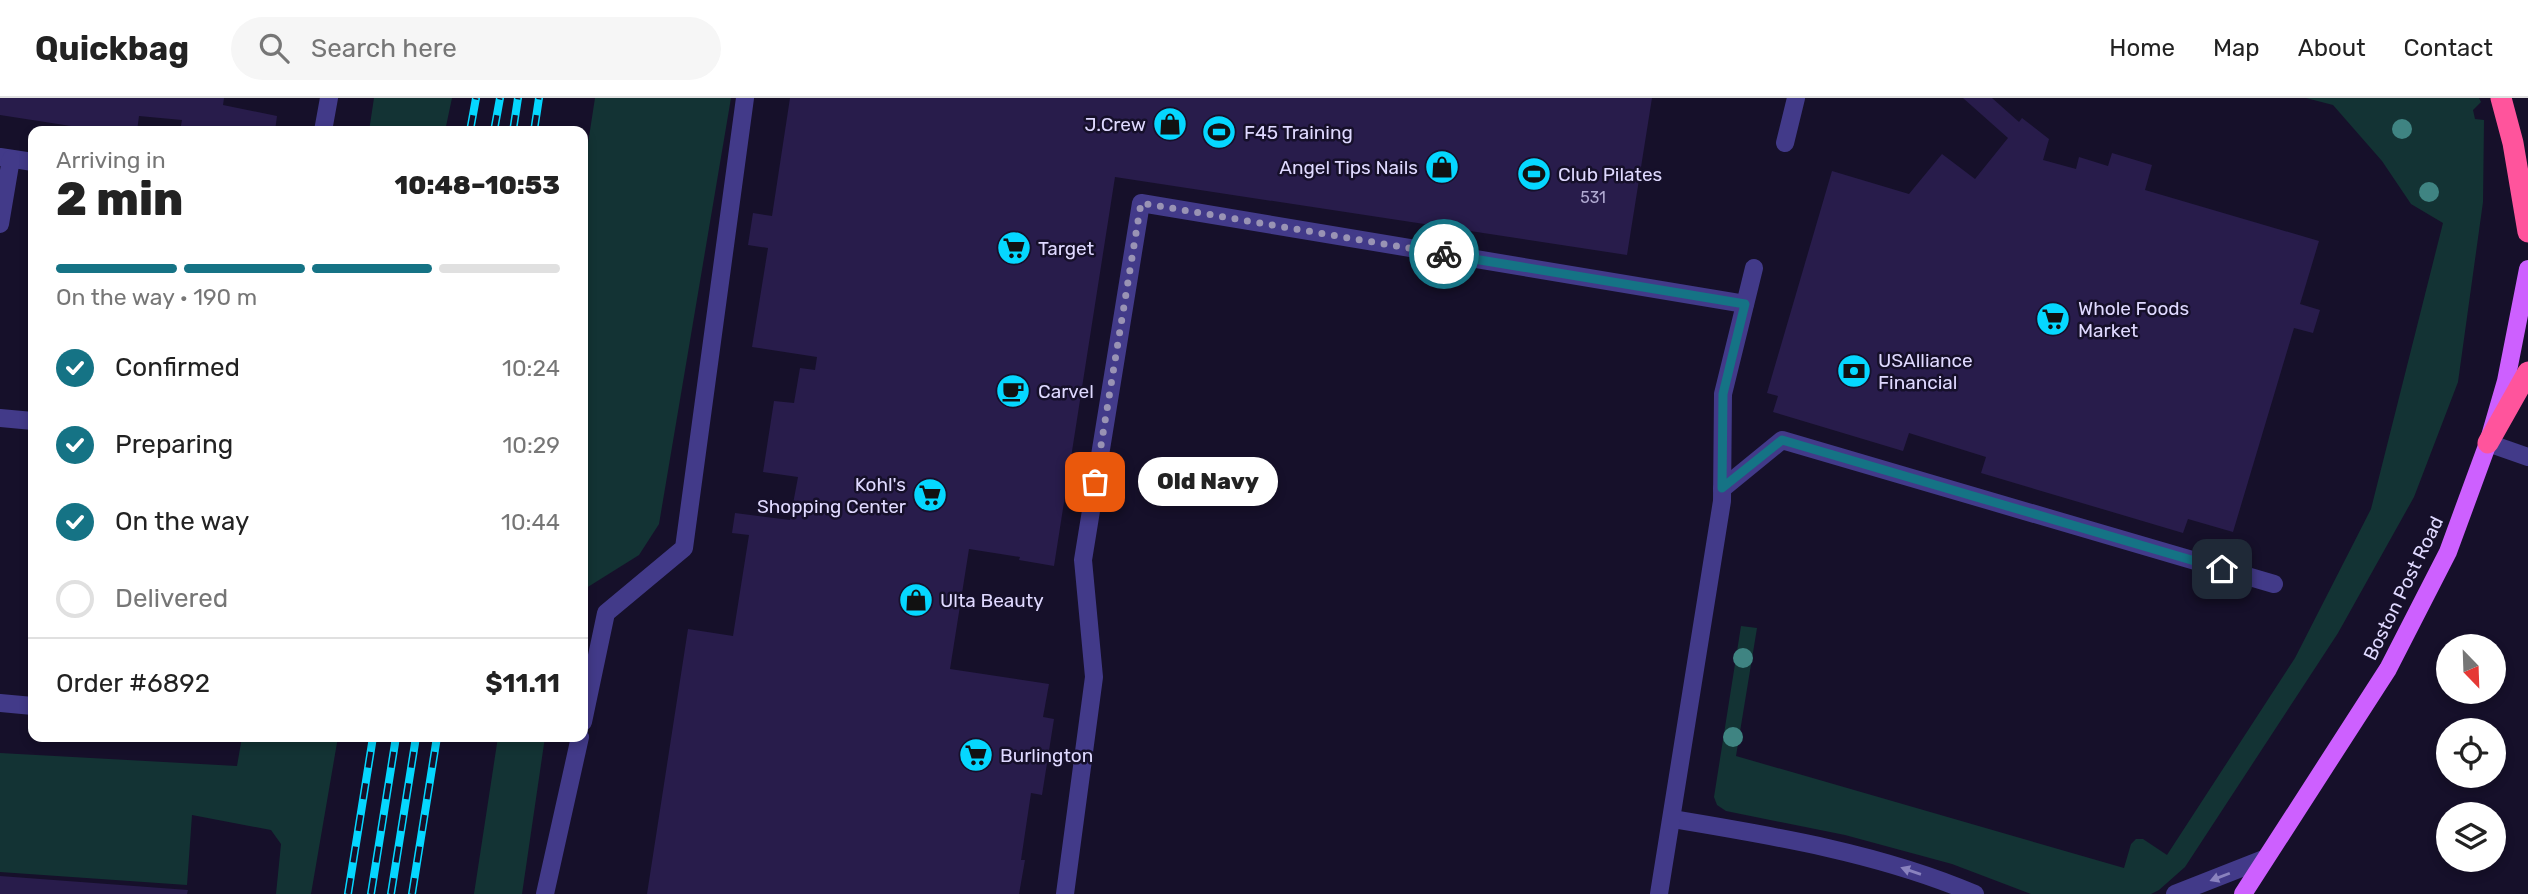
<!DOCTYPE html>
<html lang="en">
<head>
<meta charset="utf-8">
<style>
	body { margin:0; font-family:Rubik,sans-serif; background:#f6f6f6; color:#222; height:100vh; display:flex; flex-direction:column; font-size:26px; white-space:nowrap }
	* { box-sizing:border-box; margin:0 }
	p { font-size:23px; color:#767676 }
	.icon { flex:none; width:38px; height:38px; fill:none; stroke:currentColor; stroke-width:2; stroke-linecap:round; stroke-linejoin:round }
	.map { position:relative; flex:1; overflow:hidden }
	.side { position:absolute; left:28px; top:28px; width:560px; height:616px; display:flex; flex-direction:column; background:#fff; border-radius:14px; box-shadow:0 4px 10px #0003 }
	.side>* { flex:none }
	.needle { width:46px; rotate:157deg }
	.tools { position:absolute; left:2436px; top:536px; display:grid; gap:14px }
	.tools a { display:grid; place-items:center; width:70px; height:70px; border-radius:50%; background:#fff; box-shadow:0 4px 10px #0003; font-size:35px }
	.pin { position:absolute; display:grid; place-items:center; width:60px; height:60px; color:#fff; margin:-30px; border-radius:14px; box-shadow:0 4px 10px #0006 }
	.courier { position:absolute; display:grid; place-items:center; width:70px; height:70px; margin:-35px; border:5px solid #157385; border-radius:50%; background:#fff; color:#222; box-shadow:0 2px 9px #0007 }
	.bubble { position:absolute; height:49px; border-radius:24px; background:#fff; box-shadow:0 4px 10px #0003; font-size:23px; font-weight:800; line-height:49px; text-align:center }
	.head em { font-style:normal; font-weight:800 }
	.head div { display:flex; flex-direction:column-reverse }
	.head { display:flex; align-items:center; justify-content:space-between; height:119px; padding:0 28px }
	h1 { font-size:46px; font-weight:800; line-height:52px }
	.bar { display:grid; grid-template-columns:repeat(4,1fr); gap:10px 7px; align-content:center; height:84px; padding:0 28px }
	.bar i { height:9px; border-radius:5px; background:#e0e0e0 }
	.bar .current { background:#157385 }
	.bar p { grid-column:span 4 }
	.line { display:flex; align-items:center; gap:18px; padding:0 28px; border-top:2px solid #e0e0e0 }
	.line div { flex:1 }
	ol { padding:0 28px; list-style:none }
	li { display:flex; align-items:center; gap:21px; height:77px }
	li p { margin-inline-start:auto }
	li .icon { padding:7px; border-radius:50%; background:#157385; color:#fff; stroke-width:4 }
	li:last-child { color:#767676 }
	li i { width:38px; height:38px; border:4px solid #e0e0e0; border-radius:50% }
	header { display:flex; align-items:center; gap:42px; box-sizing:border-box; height:98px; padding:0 35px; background:#fff; border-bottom:2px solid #e0e0e0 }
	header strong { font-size:33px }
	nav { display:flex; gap:38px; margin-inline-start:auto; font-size:24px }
	.search { width:490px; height:63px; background:#f6f6f6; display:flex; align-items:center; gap:18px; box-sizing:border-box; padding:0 24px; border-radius:38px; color:#767676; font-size:26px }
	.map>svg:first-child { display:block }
</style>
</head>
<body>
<header>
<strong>Quickbag</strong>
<div class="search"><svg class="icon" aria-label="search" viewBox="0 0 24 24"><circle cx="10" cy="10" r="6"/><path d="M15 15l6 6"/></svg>Search here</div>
<nav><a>Home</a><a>Map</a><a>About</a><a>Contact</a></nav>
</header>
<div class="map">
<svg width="2528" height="796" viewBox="0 0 2528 796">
	<rect width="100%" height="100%" fill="#16102a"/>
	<g fill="#133334">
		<polygon points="374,0 452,0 445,33 369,33"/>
		<polygon points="595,0 731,0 659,426 639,457 583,492 583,78"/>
		<polygon points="2306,0 2479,0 2481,4 2473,12 2475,21 2484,22 2483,104 2458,284 2414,399 2338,535 2185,769 2159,792 2151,796 2031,796 1952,766 1845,737 1726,713 1717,707 1714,699 1741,528 1757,530 1736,658 2124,770 2131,746 2136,741 2143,741 2167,757 2295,560 2371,411 2443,125 2411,106 2382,63 2333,7"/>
		<polygon points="242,639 338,639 311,796 276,796 281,746 271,732 192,717 187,787 0,774 0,655 237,668"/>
		<polygon points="498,639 545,639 522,796 474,796"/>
	</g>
	<g fill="#281c4b">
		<polygon points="0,0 224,0 223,7 277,18 275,33 180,33 182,22 139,18 137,33 103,33 0,17"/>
		<polygon points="790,0 1652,0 1627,157 1115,79 1054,468 1019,462 1020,459 969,451 950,571 1049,586 1043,619 1054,621 1042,697 1031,695 1021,762 1025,762 1019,796 647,796 688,531 733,538 749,437 732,435 735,415 790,422 798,379 763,374 774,303 794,305 800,270 815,272 817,259 752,249 768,150 748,147 753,115 772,118"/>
		<polygon points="1963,0 1992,0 2019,24 2022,20 2049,41 2043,62 2076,71 2079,59 2108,68 2112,55 2152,67 2145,92 2319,143 2300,206 2320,212 2313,235 2294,230 2233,434 2188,421 2183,435 1981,375 1986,359 1909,335 1903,353 1773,314 1778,298 1767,295 1832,73 1909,96 1942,56 1975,81 2008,40"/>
		<polygon points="0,778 188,792 187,796 0,796"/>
	</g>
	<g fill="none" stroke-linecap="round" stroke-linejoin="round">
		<g stroke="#423a89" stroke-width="18">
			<polyline points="323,33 329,0"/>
			<polyline points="1785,45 1796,0"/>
			<polyline points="0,59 33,64"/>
			<polyline points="0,126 11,61"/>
			<polyline points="0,320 33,323"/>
			<polyline points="2488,345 2528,359"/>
			<polyline points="1722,391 1782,342 2274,486"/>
			<polyline points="0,605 33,608"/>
			<polyline points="583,624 606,515 684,450 745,0"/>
			<path d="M1672 721C1774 738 1879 755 1975 796"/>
			<polyline points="545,796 580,639"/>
			<polyline points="1065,796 1094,579 1083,462 1141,105 1745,206"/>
			<polyline points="1659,796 1722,403 1723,296 1754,170"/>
			<polyline points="2175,796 2264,761"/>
		</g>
		<polyline stroke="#cd60ff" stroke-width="18" points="2243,796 2388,571 2448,454 2488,345 2506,283 2528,171"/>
		<g stroke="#ff549c" stroke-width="21">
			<polyline points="2501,0 2513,45 2528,134"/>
			<polyline points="2488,345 2528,274"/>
		</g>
		<g stroke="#05d7ff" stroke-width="8">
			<g id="rail">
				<polyline points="470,33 476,0"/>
				<polyline points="494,33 500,0"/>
				<polyline points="513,33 518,0"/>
				<polyline points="534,33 539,0"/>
				<polyline points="348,796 373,639"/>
				<polyline points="371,796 396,639"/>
				<polyline points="391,796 416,639"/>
				<polyline points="412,796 437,639"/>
			</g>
		</g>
		<use href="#rail" stroke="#16102a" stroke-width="5" stroke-dasharray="16" stroke-linecap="butt"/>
	</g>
	<g fill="#3f8482">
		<circle cx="2402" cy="31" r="10"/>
		<circle cx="2429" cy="94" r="10"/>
		<circle cx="1743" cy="560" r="10"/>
		<circle cx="1733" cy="639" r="10"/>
	</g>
	<defs><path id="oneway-solid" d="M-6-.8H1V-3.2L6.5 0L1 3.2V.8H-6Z" transform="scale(1.75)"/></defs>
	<g fill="#8982be">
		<use href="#oneway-solid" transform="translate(1911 773) rotate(-161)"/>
		<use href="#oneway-solid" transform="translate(2220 779) rotate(159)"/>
	</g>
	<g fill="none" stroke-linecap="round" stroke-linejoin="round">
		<polyline stroke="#9993b4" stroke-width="7" stroke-dasharray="0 12.6" points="1095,384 1141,105 1444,156"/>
		<polyline stroke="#157385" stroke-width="9" points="1444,156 1745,206 1723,296 1722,390 1782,342 2222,471"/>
	</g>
	<defs>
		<g id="shop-disc" transform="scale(1.75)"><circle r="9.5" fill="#05d7ff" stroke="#16102a"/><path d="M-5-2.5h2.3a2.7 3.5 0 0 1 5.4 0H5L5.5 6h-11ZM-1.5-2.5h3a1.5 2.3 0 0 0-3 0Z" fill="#111"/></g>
		<g id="stadium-disc" transform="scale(1.75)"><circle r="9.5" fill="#05d7ff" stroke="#16102a"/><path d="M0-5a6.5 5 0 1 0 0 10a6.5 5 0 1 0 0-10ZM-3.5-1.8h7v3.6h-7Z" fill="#111"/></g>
		<g id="supermarket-disc" transform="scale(1.75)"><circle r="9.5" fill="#05d7ff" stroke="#16102a"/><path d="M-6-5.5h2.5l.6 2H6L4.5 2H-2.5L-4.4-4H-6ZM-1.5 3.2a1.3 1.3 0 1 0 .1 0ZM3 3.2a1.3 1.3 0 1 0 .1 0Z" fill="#111"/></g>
		<g id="bank-disc" transform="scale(1.75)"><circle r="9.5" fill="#05d7ff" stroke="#16102a"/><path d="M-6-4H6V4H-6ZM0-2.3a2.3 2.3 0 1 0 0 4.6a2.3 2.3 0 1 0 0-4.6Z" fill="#111"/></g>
		<g id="cafe-disc" transform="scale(1.75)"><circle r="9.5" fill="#05d7ff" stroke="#16102a"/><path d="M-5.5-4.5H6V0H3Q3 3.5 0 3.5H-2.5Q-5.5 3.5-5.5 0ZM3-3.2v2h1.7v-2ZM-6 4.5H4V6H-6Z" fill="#111"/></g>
	</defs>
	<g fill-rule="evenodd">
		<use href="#shop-disc" x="1170" y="26"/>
		<use href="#stadium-disc" x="1219" y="34"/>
		<use href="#shop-disc" x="1442" y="69"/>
		<use href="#stadium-disc" x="1534" y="76"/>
		<use href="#supermarket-disc" x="1014" y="150"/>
		<use href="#supermarket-disc" x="2053" y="221"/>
		<use href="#bank-disc" x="1854" y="273"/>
		<use href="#cafe-disc" x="1013" y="293"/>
		<use href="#supermarket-disc" x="930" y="397"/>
		<use href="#shop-disc" x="916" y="502"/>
		<use href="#supermarket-disc" x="976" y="657"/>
	</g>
	<g text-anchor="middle" stroke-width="5" stroke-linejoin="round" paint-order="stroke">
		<g font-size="16" fill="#b1aad2">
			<text x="1593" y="105">531</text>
		</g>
		<g font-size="19" fill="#dfd9ff" stroke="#16102a" text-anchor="start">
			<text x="1146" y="33" text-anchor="end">J.Crew</text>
			<text x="1244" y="41">F45 Training</text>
			<text x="1418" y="76" text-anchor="end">Angel Tips Nails</text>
			<text x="1558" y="83">Club Pilates</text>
			<text x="1038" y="157">Target</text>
			<text x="2078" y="217">Whole Foods<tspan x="2078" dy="22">Market</tspan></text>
			<text x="1878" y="269">USAlliance<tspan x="1878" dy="22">Financial</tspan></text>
			<text x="1038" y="300">Carvel</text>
			<text x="906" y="393" text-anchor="end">Kohl's<tspan x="906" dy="22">Shopping Center</tspan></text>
			<text x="940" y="509">Ulta Beauty</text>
			<text x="1000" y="664">Burlington</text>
		</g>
		<g font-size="19" fill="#dfd9ff" stroke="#16102a">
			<text transform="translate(2403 490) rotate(-64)" y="7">Boston Post Road</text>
		</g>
	</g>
</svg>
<div class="tools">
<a><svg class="needle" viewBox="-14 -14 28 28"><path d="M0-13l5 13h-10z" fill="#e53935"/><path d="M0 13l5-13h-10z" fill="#767676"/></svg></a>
<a><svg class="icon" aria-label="locate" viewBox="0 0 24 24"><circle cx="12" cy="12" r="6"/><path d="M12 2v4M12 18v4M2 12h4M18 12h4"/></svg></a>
<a><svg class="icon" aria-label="layers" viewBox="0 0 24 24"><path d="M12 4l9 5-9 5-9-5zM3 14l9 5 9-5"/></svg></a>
</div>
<div class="pin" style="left:1095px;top:384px;background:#ea580c"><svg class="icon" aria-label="bag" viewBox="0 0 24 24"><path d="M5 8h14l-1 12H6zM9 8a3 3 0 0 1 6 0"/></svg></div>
<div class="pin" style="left:2222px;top:471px;background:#1f2937"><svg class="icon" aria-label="home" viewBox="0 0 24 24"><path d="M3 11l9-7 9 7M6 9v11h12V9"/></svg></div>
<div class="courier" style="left:1444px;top:156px"><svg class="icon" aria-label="bike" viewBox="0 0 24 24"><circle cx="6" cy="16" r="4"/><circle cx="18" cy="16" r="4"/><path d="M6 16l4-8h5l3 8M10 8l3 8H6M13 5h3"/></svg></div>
<div class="bubble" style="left:1138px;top:359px;width:140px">Old Navy</div>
<section class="side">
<div class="head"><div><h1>2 min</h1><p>Arriving in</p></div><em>10:48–10:53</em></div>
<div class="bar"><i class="current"></i><i class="current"></i><i class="current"></i><i></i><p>On the way · 190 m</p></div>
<ol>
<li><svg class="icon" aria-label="check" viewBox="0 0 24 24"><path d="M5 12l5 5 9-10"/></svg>Confirmed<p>10:24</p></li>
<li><svg class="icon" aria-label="check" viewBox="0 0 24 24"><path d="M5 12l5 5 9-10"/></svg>Preparing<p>10:29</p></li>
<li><svg class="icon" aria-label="check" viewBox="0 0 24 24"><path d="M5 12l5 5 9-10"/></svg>On the way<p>10:44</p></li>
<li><i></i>Delivered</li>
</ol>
<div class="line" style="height:91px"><div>Order #6892</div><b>$11.11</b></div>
</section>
</div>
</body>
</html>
